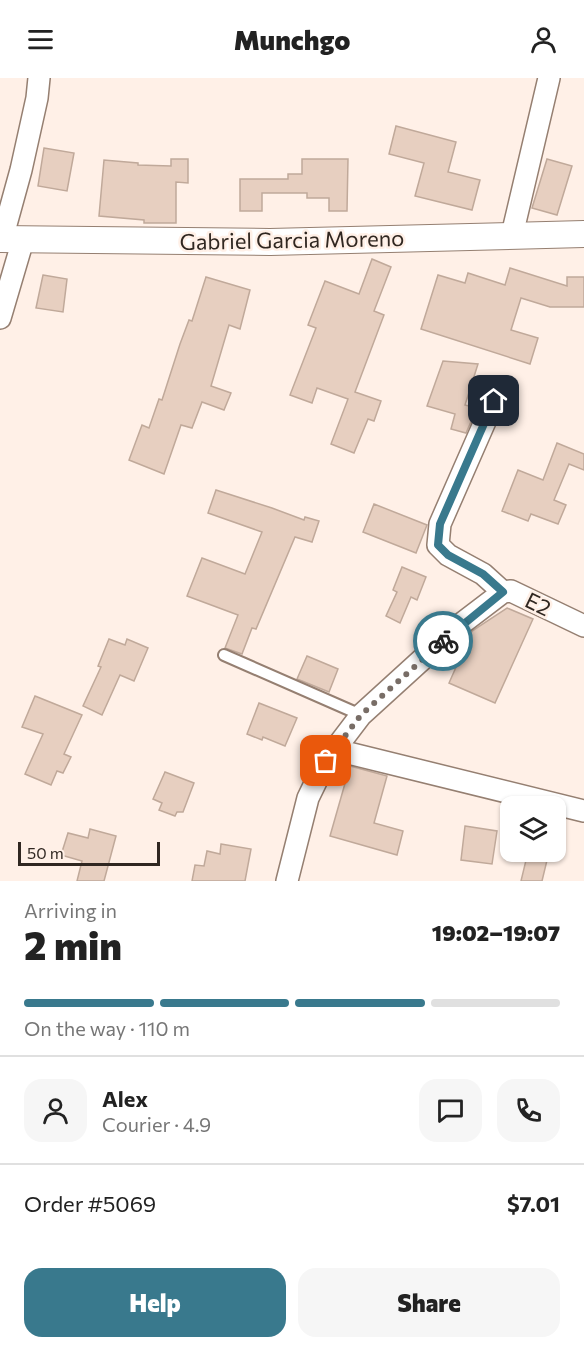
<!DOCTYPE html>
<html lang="en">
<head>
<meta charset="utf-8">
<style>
	body { margin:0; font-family:Commissioner,sans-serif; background:#f6f6f6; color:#222; height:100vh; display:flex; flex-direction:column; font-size:22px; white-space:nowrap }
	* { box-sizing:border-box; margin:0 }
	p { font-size:20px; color:#767676 }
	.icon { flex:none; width:33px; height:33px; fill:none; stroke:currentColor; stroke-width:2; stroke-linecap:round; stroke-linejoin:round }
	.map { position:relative; height:803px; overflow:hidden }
	.details { display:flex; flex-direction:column; background:#fff; flex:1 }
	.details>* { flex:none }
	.controls { position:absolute; left:500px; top:718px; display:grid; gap:12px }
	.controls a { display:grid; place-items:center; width:66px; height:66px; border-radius:12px; background:#fff; box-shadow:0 2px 4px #0004; font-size:30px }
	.scale { position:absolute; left:18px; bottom:15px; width:142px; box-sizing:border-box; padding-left:6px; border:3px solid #302721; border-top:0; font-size:16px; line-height:21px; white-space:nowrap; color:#302721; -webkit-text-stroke:4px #fff0e7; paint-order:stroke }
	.pin { position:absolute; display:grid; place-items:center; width:51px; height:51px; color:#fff; margin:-26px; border-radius:12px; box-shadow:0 3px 9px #0006 }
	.courier { position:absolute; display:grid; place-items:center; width:60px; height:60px; margin:-30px; border:4px solid #39798d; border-radius:50%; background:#fff; color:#222; box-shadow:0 2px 8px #0007 }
	.headline em { font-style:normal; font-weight:800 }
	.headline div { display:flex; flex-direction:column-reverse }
	.headline { display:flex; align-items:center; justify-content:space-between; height:102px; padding:0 24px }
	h1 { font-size:39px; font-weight:800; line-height:45px }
	.bar { display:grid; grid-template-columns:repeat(4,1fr); gap:9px 6px; align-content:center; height:72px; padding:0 24px }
	.bar i { height:8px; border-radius:4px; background:#e0e0e0 }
	.bar .current { background:#39798d }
	.bar p { grid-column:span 4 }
	.line { display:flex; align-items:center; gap:15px; padding:0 24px; border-top:2px solid #e0e0e0 }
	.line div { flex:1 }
	.round { display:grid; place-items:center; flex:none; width:63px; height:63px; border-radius:18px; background:#f6f6f6 }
	.primary-button { display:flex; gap:12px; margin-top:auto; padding:12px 24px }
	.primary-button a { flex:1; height:69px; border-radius:18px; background:#39798d; color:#fff; font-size:24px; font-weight:800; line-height:69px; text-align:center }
	.primary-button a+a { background:#f6f6f6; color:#222 }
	header { display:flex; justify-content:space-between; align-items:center; height:78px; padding:0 24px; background:#fff; font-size:27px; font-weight:800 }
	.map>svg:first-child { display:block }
</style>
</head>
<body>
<header><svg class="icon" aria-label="menu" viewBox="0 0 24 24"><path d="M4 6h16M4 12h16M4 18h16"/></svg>Munchgo<svg class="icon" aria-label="person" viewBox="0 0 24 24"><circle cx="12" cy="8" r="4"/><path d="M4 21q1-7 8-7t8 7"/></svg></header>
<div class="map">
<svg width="584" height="803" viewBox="0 0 584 803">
	<rect width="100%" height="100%" fill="#fff0e7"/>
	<g fill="#e7cfc0" stroke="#c0a99a" stroke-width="1.5">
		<polygon points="396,48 456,64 448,94 480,102 472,132 415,118 424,85 389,76"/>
		<polygon points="44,70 74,75 67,113 38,108"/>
		<polygon points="171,81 188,81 188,105 176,104 176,145 144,145 144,142 99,138 104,82 138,85 138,87 171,88"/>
		<polygon points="302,81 348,81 347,133 329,133 329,120 307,120 307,115 262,115 262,133 240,133 240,101 288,101 288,96 302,96"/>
		<polygon points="547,81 572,88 557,137 532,130"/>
		<polygon points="372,181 391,189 374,233 384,237 355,314 381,323 374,343 368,341 354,375 331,366 348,321 317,310 312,325 290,317 316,250 308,247 325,203 359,216"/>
		<polygon points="510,190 567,208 567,199 584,199 584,229 550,229 521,220 511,252 538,260 530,286 421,251 438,197 465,205 468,195 505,207"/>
		<polygon points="43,197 67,201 63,234 36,230"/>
		<polygon points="206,199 250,212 240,251 229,247 211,308 231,315 224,332 202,324 192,350 181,347 164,396 129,382 142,347 149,350 159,321 162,322 180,266 189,242 192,243"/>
		<polygon points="443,283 478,286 465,327 477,330 466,355 451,351 455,336 427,328"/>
		<polygon points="557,365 584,376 584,392 569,386 554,422 566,427 558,446 531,436 528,443 502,433 518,392 543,402"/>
		<polygon points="216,412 272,430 304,442 305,439 319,443 312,464 295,459 256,551 252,550 242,576 225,570 238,537 187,518 202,480 245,496 262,454 208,435"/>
		<polygon points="374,426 427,447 416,475 363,454"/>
		<polygon points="402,489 426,499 417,522 411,519 400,545 386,538 397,514 393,512"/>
		<polygon points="507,530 533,541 495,625 449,605 472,553"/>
		<polygon points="109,561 125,567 127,561 148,570 134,603 120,597 102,637 83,628 101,589 98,588"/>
		<polygon points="307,578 338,591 329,614 297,601"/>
		<polygon points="35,618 82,637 64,676 71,679 63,695 57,693 51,707 25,696 43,656 22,649"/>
		<polygon points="259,625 297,640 285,668 263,659 262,662 247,656"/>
		<polygon points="350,688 387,698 374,745 403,753 397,777 330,758"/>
		<polygon points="165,694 194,705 183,734 177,734 175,738 159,732 162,725 153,721"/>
		<polygon points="465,748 497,753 492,786 461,782"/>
		<polygon points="90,751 116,758 104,803 77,803 82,783 61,777 68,755 88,760"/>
		<polygon points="221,766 251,771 245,803 192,803 195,787 204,788 207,773 220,776"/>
		<polygon points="528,774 549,774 542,803 521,803"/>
	</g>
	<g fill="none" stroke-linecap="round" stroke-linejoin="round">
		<g stroke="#957f71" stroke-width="14">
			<polyline id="service" points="224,577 361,637"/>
		</g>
		<g stroke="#957f71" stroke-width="24">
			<g id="minor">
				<polyline points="512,157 549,0"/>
				<polyline points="2,161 21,92 37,20 39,0"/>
				<polyline points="0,240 23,162"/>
				<polyline points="494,323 440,446 438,467 448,477 483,496 503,514"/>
				<polyline points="336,672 584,733"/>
				<polyline points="287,803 308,720 326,683 361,637 461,546 503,514 511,513 584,548"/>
			</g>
		</g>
		<g stroke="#957f71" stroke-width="28">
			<polyline id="tertiary" points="0,161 270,164 584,156"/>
		</g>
		<use href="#service" stroke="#fff" stroke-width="10"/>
		<use href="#minor" stroke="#fff" stroke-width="21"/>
		<use href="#tertiary" stroke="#fff" stroke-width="26"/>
	</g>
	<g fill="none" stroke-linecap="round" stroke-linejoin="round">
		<polyline stroke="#786d66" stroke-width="6" stroke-dasharray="0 10.8" points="326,683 361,637 443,563"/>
		<polyline stroke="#39798d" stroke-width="8" points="443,563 503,514 483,496 448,477 438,467 440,446 494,323"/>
	</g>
	<g text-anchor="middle" stroke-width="5" stroke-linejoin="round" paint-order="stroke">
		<g font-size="22" fill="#302721" stroke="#fff0e7">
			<text transform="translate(292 162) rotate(-1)" y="8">Gabriel Garcia Moreno</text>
			<text transform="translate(538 526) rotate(26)" y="8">E2</text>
		</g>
	</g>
</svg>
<div class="controls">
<a><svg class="icon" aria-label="layers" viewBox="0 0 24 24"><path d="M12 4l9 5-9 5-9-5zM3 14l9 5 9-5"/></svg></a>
</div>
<div class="scale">50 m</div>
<div class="pin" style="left:326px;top:683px;background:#ea580c"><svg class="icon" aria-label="bag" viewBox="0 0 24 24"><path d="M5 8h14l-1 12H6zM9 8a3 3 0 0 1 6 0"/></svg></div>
<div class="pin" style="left:494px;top:323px;background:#1f2937"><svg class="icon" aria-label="home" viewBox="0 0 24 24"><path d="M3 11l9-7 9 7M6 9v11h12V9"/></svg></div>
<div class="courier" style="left:443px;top:563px"><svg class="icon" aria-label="bike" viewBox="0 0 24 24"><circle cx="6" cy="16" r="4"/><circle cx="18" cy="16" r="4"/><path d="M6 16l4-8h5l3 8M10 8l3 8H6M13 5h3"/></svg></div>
</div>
<section class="details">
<div class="headline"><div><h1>2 min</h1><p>Arriving in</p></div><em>19:02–19:07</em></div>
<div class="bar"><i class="current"></i><i class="current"></i><i class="current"></i><i></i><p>On the way · 110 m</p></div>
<div class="line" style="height:108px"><a class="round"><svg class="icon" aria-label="person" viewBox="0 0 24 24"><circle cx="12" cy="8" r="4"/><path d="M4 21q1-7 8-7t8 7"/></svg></a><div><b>Alex</b><p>Courier · 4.9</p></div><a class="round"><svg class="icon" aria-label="chat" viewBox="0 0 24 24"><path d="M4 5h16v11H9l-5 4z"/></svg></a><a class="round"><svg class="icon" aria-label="phone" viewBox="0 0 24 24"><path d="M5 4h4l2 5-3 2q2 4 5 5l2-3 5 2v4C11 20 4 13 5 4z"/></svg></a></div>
<div class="line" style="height:78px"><div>Order #5069</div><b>$7.01</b></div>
<div class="primary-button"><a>Help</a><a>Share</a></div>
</section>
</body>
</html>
